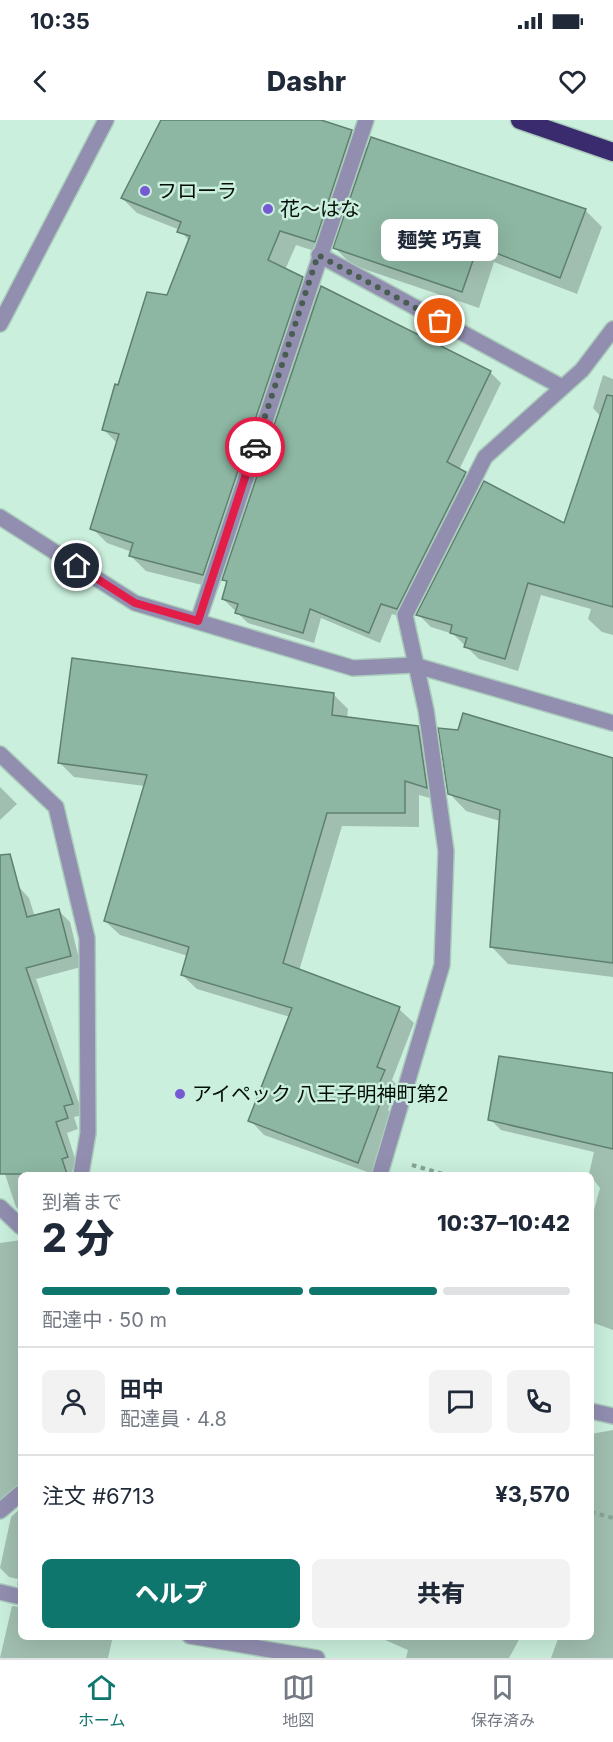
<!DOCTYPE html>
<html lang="ja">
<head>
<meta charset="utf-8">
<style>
	body { margin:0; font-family:Inter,"Noto Sans JP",sans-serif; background:#f2f2f3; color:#1f2937; height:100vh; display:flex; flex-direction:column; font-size:22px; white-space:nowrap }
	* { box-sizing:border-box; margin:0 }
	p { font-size:20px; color:#747a83 }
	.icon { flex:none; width:33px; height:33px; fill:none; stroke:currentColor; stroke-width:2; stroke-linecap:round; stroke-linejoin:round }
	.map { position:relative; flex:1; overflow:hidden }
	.drawer { position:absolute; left:18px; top:1052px; width:576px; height:468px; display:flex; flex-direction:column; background:#fff; border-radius:9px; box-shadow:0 6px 24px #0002 }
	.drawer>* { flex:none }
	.pin { position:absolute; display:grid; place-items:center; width:51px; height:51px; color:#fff; margin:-26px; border:3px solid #fff; border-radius:50%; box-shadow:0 2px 6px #0007 }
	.courier { position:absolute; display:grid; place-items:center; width:60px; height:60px; margin:-30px; border:4px solid #e11d48; border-radius:50%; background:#fff; color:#222; box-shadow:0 2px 8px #0007 }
	.bubble { position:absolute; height:42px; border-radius:9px; background:#fff; box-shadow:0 6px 24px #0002; font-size:20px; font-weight:800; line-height:42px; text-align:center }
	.head em { font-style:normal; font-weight:800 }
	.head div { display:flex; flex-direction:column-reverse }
	.head { display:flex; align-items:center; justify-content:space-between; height:102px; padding:0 24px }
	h1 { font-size:39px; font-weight:800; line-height:45px }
	.bar { display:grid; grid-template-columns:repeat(4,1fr); gap:9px 6px; align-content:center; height:72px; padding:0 24px }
	.bar i { height:8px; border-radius:4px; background:#e0e1e3 }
	.bar .current { background:#0f766e }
	.bar p { grid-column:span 4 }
	.line { display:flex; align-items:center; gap:15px; padding:0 24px; border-top:2px solid #e0e1e3 }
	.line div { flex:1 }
	.round { display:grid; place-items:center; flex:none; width:63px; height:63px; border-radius:9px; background:#f2f2f3 }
	.action { display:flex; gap:12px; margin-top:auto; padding:12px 24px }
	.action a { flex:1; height:69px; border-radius:9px; background:#0f766e; color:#fff; font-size:24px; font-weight:800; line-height:69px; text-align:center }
	.action a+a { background:#f2f2f3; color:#1f2937 }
	.status { display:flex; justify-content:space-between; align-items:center; height:42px; padding:0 30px; background:#fff; direction:ltr }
	.status svg { height:16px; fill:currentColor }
	header { display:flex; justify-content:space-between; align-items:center; height:78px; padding:0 24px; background:#fff; font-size:27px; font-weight:800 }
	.menu { display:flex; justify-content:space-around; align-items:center; height:84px; border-top:2px solid #e0e1e3; background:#fff; font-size:16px; color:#747a83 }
	.menu a { display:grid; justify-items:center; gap:3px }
	.menu .current { color:#0f766e }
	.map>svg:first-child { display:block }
</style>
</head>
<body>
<div class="status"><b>10:35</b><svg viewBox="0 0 49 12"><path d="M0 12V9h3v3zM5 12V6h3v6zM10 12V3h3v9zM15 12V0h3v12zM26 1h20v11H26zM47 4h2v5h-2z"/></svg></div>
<header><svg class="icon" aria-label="back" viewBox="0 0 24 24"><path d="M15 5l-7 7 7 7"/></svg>Dashr<svg class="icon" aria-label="heart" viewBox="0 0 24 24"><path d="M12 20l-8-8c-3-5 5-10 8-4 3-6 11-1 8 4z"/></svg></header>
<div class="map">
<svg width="613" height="1538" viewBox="0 0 613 1538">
	<rect width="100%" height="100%" fill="#caefdd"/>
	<g fill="#0003">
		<polygon points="162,0 316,0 351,12 368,29 585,90 602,107 577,174 494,142 479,188 352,145 333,126 330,136 296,125 285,150 302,158 319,175 490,252 501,263 459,350 476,364 408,499 392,494 380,523 321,498 314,523 248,503 223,479 228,463 222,458 218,469 146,451 131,436 132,432 107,423 92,408 118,324 103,309 119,267 168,177 190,122 180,110 137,93 122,78"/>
		<polygon points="603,255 613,259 613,515 602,512 588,499 591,489 541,475 518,551 479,539 453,514 431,507 418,494 565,405 600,296 593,288"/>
		<polygon points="334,575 348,589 347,599 418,607 432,622 441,681 419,675 419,707 342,706 299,851 399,889 414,903 392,960 398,966 388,990 395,996 373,1054 264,1015 250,1000 290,897 197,869 182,855 188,836 120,815 105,801 145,666 74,657 60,643"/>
		<polygon points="613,645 613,857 508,844 491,826 500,701 466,691 449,673"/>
		<polygon points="0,667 17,684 0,700"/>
		<polygon points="0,746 29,778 35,797 59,791 70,802 81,847 36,859 83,995 74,997 78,1009 67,1013 78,1048 72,1050 73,1054 21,1054 21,1092 16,1087 0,1039"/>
		<polygon points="613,955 613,1210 591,1202 591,1101 600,1068 589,1054 594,1032 501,1010 490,999"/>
		<polygon points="21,1120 21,1381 0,1388 0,1123"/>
		<polygon points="613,1310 613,1538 551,1538 559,1516 591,1516 591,1314"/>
		<polygon points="21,1388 21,1469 17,1465 18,1459 9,1457 0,1448 11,1397"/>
		<polygon points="12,1486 21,1487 21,1516 113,1516 108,1538 0,1538"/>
		<polygon points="376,1516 521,1516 509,1538 406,1538 408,1530"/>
	</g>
	<g fill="#8db7a3" stroke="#5f8070" stroke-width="1.5">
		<polygon points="161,0 321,0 352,10 315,122 280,111 268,140 303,157 203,455 129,436 133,423 90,409 119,314 102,310 115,264 118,265 147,172 167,175 190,116 177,112 181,102 121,78"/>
		<polygon points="371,17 586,89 560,158 478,126 462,172 333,128"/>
		<polygon points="321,166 491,251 447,342 466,352 397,489 381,484 369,513 310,489 303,513 235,493 238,484 222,479 227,461 222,460"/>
		<polygon points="607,275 613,276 613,487 528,463 505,539 464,527 467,518 450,513 452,505 416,495 484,361 564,403"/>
		<polygon points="72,538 334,573 332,595 418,606 427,668 405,661 405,693 327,693 283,843 400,887 377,947 385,950 373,978 381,981 358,1043 248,1001 292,888 181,855 189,827 104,801 147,655 58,643"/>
		<polygon points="463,593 613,638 613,843 490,827 500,690 448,674 438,608 458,610"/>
		<polygon points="10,734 27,797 59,789 71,836 26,848 73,984 64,986 68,998 56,1002 68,1037 62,1039 67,1054 0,1054 0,735"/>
		<polygon points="499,936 613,953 613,1029 488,1000"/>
	</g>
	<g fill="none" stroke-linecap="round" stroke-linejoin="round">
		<g stroke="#aacbbb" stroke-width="18">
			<g id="minor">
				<polyline points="319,135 562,267"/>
				<polyline points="0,204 106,0"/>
				<polyline points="0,397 135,483 353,548 414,545 613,603"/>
				<polyline points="198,501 366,0"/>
				<polyline points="0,634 56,687 87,818 88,1013 81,1054"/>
				<polyline points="380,1054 442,845 446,731 426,590 405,495 485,337 582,250 613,209"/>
				<polyline points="0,1087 21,1107"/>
				<polyline points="591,1291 613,1296"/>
				<polyline points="0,1391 21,1373"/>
				<polyline points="0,1472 21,1477"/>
				<polyline points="190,1516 317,1538"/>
			</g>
		</g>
		<g stroke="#aacbbb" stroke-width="21">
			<polyline id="highway" points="520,0 613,32"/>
		</g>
		<g stroke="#87a396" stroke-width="4" stroke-dasharray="4.5 4.5" stroke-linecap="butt">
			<polyline points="412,1045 443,1054"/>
			<polyline points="591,1392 613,1398"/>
		</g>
		<use href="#minor" stroke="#918eb0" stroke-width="15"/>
		<use href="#highway" stroke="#3a2a6e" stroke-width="18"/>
	</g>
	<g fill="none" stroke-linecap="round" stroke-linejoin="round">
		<polyline stroke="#495d53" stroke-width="6" stroke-dasharray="0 10.8" points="255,327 318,135 440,201"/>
		<polyline stroke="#e11d48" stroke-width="8" points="77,446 135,483 198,501 255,327"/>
	</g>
	<g fill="#765ad4" stroke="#caefdd" stroke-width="2">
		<circle cx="145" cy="71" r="6"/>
		<circle cx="268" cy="89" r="6"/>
		<circle cx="180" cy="974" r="6"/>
	</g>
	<g text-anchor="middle" stroke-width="5" stroke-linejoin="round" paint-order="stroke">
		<g font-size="20" fill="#030e09" stroke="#caefdd" text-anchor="start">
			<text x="157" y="78">フローラ</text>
			<text x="280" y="96">花～はな</text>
			<text x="192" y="981">アイペック 八王子明神町第2</text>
		</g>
	</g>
</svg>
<div class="pin" style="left:440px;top:201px;background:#ea580c"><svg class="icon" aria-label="bag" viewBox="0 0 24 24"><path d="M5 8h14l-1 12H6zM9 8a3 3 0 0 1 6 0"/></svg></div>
<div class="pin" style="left:77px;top:446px;background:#1f2937"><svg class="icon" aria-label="home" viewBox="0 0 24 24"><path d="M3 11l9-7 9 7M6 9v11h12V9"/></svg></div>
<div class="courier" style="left:255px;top:327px"><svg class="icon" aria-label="car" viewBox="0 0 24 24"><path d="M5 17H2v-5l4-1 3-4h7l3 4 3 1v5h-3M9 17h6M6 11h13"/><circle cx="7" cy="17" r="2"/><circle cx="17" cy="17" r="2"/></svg></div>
<div class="bubble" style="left:381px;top:99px;width:117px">麺笑 巧真</div>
<section class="drawer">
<div class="head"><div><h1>2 分</h1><p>到着まで</p></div><em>10:37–10:42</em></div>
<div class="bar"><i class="current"></i><i class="current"></i><i class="current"></i><i></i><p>配達中 · 50 m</p></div>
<div class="line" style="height:108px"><a class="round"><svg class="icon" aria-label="person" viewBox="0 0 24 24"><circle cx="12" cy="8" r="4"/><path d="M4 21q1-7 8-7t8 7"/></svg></a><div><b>田中</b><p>配達員 · 4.8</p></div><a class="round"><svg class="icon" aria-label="chat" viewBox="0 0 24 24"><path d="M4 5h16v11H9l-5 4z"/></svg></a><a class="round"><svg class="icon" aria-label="phone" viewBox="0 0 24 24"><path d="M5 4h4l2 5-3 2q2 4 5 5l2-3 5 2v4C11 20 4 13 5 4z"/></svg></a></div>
<div class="line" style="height:78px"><div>注文 #6713</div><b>¥3,570</b></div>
<div class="action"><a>ヘルプ</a><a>共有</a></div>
</section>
</div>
<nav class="menu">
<a class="current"><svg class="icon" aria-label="home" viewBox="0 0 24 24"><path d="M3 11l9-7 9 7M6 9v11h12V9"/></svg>ホーム</a>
<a><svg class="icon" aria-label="map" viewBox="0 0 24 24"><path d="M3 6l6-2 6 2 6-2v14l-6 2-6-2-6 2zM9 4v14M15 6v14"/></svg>地図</a>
<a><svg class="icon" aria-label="saved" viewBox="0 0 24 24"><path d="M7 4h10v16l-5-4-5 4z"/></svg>保存済み</a>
</nav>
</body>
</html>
